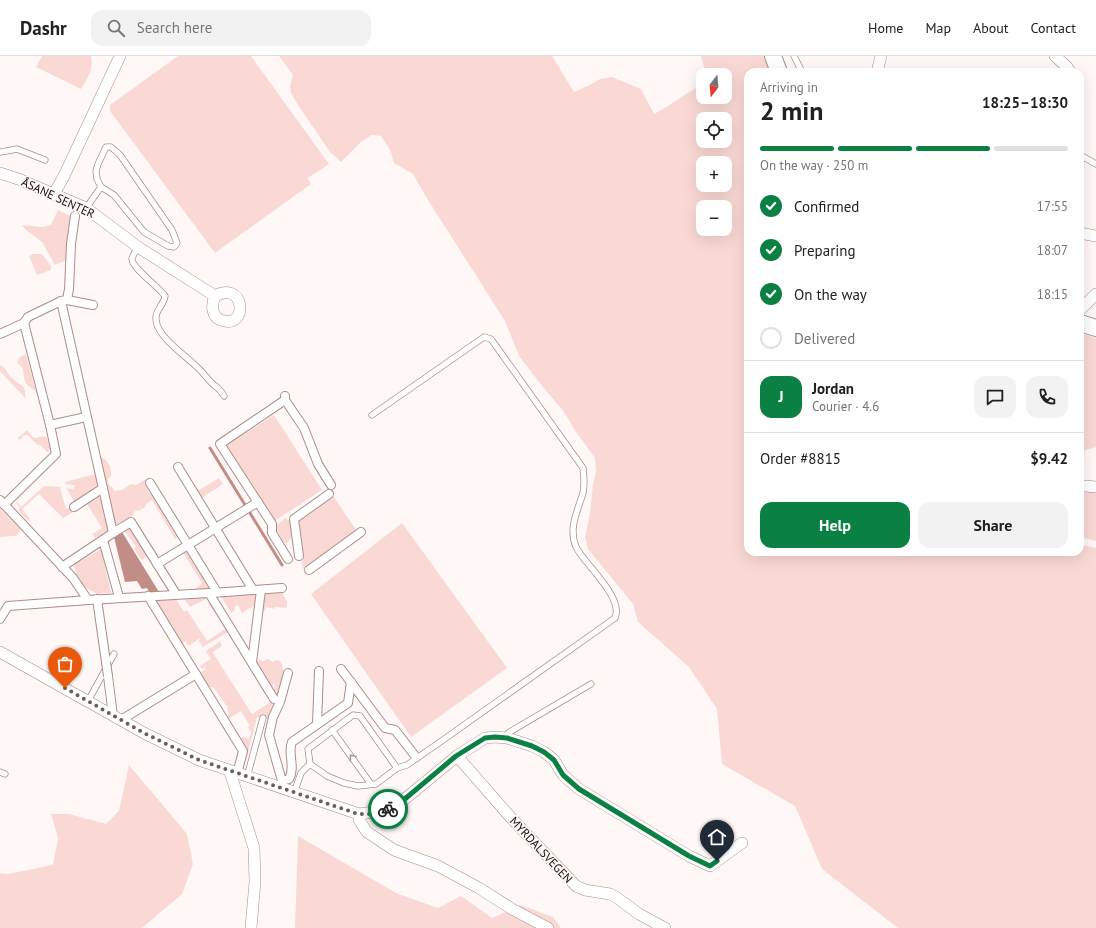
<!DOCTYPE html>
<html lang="en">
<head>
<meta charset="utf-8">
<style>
	body { margin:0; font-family:"PT Sans",sans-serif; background:#f2f2f2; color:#202124; height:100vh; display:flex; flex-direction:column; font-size:15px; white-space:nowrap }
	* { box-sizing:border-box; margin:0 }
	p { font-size:13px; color:#757577 }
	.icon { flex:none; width:22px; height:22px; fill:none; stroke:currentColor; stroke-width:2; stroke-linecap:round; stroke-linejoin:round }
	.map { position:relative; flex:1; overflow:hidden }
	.panel { position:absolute; left:744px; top:12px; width:340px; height:488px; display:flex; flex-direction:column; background:#fff; border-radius:12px; box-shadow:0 4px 16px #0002 }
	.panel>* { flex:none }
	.needle { width:26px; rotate:196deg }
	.buttons { position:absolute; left:696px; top:12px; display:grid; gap:8px }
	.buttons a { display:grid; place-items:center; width:36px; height:36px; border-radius:8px; background:#fff; box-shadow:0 4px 16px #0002; font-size:20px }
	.pin { position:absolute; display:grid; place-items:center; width:34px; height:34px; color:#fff; margin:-41px -17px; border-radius:50% 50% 50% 0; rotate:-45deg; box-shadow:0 0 4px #0007 }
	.pin .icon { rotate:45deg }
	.courier { position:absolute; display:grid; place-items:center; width:40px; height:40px; margin:-20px; border:3px solid #0b8043; border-radius:50%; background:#fff; color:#222; box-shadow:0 1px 5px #0007 }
	.headline em { font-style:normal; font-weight:800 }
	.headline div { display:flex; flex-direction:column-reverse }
	.headline { display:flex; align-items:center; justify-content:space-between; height:68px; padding:0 16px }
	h1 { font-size:26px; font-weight:800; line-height:30px }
	.bar { display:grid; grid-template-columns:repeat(4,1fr); gap:6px 4px; align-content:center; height:48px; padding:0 16px }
	.bar i { height:5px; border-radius:3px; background:#e0e0e0 }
	.bar .selected { background:#0b8043 }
	.bar p { grid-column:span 4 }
	.line { display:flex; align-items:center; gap:10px; padding:0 16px; border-top:1px solid #e0e0e0 }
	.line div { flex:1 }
	.round { display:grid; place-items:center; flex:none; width:42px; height:42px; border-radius:12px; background:#f2f2f2 }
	ol { padding:0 16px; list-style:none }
	li { display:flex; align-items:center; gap:12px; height:44px }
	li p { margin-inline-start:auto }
	li .icon { padding:4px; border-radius:50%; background:#0b8043; color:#fff; stroke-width:4 }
	li:last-child { color:#757577 }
	li i { width:22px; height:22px; border:2px solid #e0e0e0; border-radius:50% }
	.primary-button { display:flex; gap:8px; margin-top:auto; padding:8px 16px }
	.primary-button a { flex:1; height:46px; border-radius:12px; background:#0b8043; color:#fff; font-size:16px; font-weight:800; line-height:46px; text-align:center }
	.primary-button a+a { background:#f2f2f2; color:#202124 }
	header { display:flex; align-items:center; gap:24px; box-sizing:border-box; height:56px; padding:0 20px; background:#fff; border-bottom:1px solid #e0e0e0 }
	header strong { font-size:19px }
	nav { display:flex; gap:22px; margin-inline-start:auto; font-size:14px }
	.search { width:280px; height:36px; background:#f2f2f2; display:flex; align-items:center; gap:10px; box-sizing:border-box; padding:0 14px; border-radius:12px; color:#757577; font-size:15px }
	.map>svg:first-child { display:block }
</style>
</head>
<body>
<header>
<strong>Dashr</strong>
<div class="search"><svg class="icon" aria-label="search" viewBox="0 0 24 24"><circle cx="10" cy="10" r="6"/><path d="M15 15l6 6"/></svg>Search here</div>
<nav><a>Home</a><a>Map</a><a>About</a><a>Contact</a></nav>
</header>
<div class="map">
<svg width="1096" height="872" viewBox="0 0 1096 872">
	<rect width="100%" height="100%" fill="#fff8f7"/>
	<g fill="#fad9d5" fill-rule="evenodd">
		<path d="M42 0H91C94 14 88 21 81 33L36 11Z"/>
		<polygon points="178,0 251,0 329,108 308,122 311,128 215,197 110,55 110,49"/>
		<path d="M279 0H552L574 36 588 30 600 23 612 21 641 33 654 58C671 49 686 37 703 28V41H725V19H706L701 0H774L781 16H748V496H1080V488L1096 492V872H898L822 813 795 750 722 708 717 653 689 611 638 566 633 548 588 493 585 481 590 457 593 429 596 416 595 402 576 376 564 356 543 331 519 300 505 265 428 144 413 118 394 107 390 94 381 80 372 79 362 85 341 106 330 96 298 49 291 37 290 31 293 19ZM703 63H725V85H703ZM703 107H725V129H703ZM703 151H725V173H703Z"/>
		<polygon points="58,154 71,160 67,204 55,209 42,186 26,174 22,169 43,171 51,169"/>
		<polygon points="33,198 42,198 51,210 51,214 37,219 29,200"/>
		<polygon points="1080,277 1096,282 1096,391 1080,396"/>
		<path d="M26 298 36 336C24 326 25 329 23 313L17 306 20 301Z"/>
		<path d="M0 309C8 313 6 317 11 321 15 325 19 328 24 331L26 343 0 315Z"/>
		<polygon points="274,359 322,434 273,466 225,390"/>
		<polygon points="27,374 34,382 46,380 50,392 48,396 46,395 40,389 38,389 27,379 24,379 20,384 18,382"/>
		<path d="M99 400C108 404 112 410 111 420L108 423V427L115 435 122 434 131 428 136 429 148 422 152 427 147 432 150 438 153 437 180 480 175 483 152 444 146 448 144 453 143 452 139 455 136 454 131 461 117 468 114 467Z"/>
		<polygon points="96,418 99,429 92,432 92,435 94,435 75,447 66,432 74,433 75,429 65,428 65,426"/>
		<polygon points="219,422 223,428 203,441 204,445 202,446 195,434 198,433 199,434"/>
		<polygon points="44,430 60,431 66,453 72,450 75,455 63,462 39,438 22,453 30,463 28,465 18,454 20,452 16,447 17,446 21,451"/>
		<polygon points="1080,430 1096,434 1096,485 1080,481"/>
		<polygon points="96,440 102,441 110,473 95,482 92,478 102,472 87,448 78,453 77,452"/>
		<polygon points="333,440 357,475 307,512 303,513 296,465"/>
		<polygon points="0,452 21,474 16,480 0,481"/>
		<polygon points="285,462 289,464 293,480 286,488 282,484 275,471"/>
		<polygon points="402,467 507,612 411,681 311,538"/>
		<polygon points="131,469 149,499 141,504 134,492 136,491 124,474"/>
		<polygon points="187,492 212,534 194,534 202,527 182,495"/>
		<path d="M101 493 111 537 97 538C93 535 89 534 86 532 78 527 76 517 74 509Z"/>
		<polygon points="282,536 287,546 287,552 275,551 275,553 266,551 264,556 260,556 262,549 264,547 263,537"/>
		<polygon points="258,538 257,548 242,557 238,549 234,551 235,554 231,557 221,540"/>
		<polygon points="209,540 230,575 203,591 199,585 200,582 189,590 186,586 187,584 181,588 153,543 175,542 184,556 187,554 207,585 225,573 211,551 208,548 210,547 208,542 190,551 183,541"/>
		<polygon points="220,585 222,590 214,595 213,597 252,658 274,644 276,645 268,663 257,661 246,704 244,703 240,683 243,681 249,683 251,676 248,671 250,670 241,655 228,663 228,652 214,632 207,630 199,617 206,613 205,612 202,613 200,610 212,602 210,602 206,595"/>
		<path d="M255 603 263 605 268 603 273 606 277 604C289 607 280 631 278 640L276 642 273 636 275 628 274 627 271 633 254 606Z"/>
		<polygon points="129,709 187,778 193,808 182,838 142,872 0,872 0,817 8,818 53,809 58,782 51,758 69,758 106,768 119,755"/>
		<polygon points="298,780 396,837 438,852 461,840 492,862 521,849 553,861 561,872 295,872"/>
	</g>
	<polygon fill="#c28d87" points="122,476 159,536 149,536 147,532 142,533 137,525 125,526 114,481"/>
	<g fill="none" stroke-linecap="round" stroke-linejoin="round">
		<polyline stroke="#c28d87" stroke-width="3" points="210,392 282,509"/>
		<g stroke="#ab8d8a" stroke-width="7">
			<g id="service">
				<polyline points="794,0 802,16"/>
				<polygon points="106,91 111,91 120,99 172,174 177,187 174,191 168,190 144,176 114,139 101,131 97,123 96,115 98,108"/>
				<polyline points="1,96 17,93 45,104"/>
				<polyline points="1080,99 1096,108"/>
				<polyline points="86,152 101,131"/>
				<path d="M138 191C136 194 133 199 132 203 131 211 159 231 165 240 164 249 155 254 156 263 156 280 185 299 197 311 203 316 207 323 214 329 218 332 221 334 224 340"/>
				<path d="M372 359 484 281 491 283 583 412C584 421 585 428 583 437 578 454 568 472 576 491 585 509 624 541 615 562L443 684 407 709 397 712"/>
				<polyline points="88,645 114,598"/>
				<polygon points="353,659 360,660 397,712 376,728 358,730 344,727 327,720 310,708 308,693"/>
				<polyline points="332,674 371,728"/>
				<polyline points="507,682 508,677 591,628"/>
				<polyline points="0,716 5,718"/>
				<polyline points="247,721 263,662"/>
				<polyline points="294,737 301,717 310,708"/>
			</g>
		</g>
		<g stroke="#ab8d8a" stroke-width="10">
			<g id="pedestrian">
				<polyline points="67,244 69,233 71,188 75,160"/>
				<polyline points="61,245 67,244 93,249"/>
				<polyline points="0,278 24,267 28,261 61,245 113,477 62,511"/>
				<polyline points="285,340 285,344 304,372 318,408 331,429"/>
				<polyline points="285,344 220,388 272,468 272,477 288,503"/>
				<polyline points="50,369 86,361"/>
				<polyline points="178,411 253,534"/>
				<polyline points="150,427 217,536"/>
				<polyline points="0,444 73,522 88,544 209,537 274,643"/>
				<polyline points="4,449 56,398 50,369 24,267"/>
				<polyline points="74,451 103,432"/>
				<polyline points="113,477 131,466 176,538"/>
				<polyline points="103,484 119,541"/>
				<polyline points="299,500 294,463 329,438"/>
				<polyline points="157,508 258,446"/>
				<polyline points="309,514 361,476"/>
				<polyline points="212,537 282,532"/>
				<polyline points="148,540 243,695 237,718"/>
				<polyline points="97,543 106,606"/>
				<polyline points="0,563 8,550 88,544"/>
				<polyline points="252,606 261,534"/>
				<polyline points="341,613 385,672 395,674 416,701"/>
				<path d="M288 617 280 646 273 661 269 679 282 725 289 723C296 711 287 697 292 686L348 647 351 626"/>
				<polyline points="108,620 113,660"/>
				<polyline points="121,664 196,618"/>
				<polyline points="317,668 319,615"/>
			</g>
		</g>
		<g stroke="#ab8d8a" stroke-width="12">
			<g id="minor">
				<polyline points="1055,0 1067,11 1070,16"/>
				<polyline points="877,16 881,0"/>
				<path d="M0 117 21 124 86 152 138 191 215 240C211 249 211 263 224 265 248 271 245 224 215 240"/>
				<polyline points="54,138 64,120 120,0"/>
				<polyline points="1080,177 1096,180"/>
				<polyline points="1080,254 1096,238"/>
				<polyline points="1086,430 1096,431"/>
				<polyline points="0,596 144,677 199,704 359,758 381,755 394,751 406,742 457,700 485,682 495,681 507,682 532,690 544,696 554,704 563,719 579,733 689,800 710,810 742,787"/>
				<polyline points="457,700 512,763 576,830 585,834 610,838 616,841 639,858 665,872"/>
				<polyline points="230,716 254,792 255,826 251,872"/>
				<polyline points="359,758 359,764 367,776 394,794 438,810 479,832 512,853 548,872"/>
			</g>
		</g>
		<g stroke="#ab8d8a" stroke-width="18">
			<g id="secondary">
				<polyline points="773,0 779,16"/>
				<polyline points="1080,267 1096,272"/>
			</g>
		</g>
		<use href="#service" stroke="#fff" stroke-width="5.5"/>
		<use href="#pedestrian" stroke="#fff" stroke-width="8"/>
		<use href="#minor" stroke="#fff" stroke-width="11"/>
		<use href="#secondary" stroke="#fff" stroke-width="16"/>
		<g stroke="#ab8d8a" stroke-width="10" stroke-linecap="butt">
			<polyline id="pedestrian-bridge" points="106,606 108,620"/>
		</g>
		<use href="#pedestrian-bridge" stroke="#fff" stroke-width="8"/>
	</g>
	<defs><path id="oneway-chevron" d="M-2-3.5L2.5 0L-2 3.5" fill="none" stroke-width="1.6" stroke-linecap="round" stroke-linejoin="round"/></defs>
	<use stroke="#a29e9d" href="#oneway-chevron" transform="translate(352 701) rotate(-126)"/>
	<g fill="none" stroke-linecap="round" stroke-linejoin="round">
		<polyline stroke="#685f5e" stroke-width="4" stroke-dasharray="0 7.2" points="65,632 144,677 199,704 358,758 370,758 388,753"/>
		<polyline stroke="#0b8043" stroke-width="5" points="388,753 394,751 406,742 456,700 485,682 495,681 507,682 532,690 544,696 554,704 563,719 579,733 689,800 710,810 717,805"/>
	</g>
	<g text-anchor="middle" stroke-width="3.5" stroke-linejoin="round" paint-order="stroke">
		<g font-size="12" fill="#170c0b" stroke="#fff8f7">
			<text transform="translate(58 142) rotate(25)" y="4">ÅSANE SENTER</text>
			<text transform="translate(541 794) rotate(47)" y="4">MYRDALSVEGEN</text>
		</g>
	</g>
</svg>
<div class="buttons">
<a><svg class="needle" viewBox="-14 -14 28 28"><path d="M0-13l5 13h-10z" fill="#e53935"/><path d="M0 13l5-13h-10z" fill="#757577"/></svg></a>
<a><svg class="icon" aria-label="locate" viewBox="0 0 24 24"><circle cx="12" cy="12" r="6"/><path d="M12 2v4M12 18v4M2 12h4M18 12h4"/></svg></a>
<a>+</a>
<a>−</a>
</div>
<div class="pin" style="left:65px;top:632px;background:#ea580c"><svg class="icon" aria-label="bag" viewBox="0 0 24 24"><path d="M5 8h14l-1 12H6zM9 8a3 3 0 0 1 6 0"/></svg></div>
<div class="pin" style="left:717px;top:805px;background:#1f2937"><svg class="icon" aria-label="home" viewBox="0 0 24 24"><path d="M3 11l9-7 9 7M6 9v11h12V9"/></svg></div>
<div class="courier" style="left:388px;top:753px"><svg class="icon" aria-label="bike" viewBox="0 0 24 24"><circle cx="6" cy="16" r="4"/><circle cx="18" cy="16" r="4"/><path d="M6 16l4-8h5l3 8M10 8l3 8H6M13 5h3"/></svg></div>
<section class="panel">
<div class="headline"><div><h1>2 min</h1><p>Arriving in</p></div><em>18:25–18:30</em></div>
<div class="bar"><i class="selected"></i><i class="selected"></i><i class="selected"></i><i></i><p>On the way · 250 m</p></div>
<ol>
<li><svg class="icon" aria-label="check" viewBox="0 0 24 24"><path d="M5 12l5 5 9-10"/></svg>Confirmed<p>17:55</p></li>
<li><svg class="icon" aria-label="check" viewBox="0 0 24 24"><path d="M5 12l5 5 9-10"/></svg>Preparing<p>18:07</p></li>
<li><svg class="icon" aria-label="check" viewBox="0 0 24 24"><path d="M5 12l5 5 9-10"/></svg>On the way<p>18:15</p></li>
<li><i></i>Delivered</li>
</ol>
<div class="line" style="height:72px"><b class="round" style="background:#0b8043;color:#fff">J</b><div><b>Jordan</b><p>Courier · 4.6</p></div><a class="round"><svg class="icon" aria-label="chat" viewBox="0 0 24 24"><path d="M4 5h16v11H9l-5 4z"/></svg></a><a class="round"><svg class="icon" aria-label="phone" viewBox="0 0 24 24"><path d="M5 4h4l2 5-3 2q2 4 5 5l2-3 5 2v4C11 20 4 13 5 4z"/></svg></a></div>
<div class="line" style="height:52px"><div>Order #8815</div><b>$9.42</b></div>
<div class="primary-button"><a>Help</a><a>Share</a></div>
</section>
</div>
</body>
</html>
